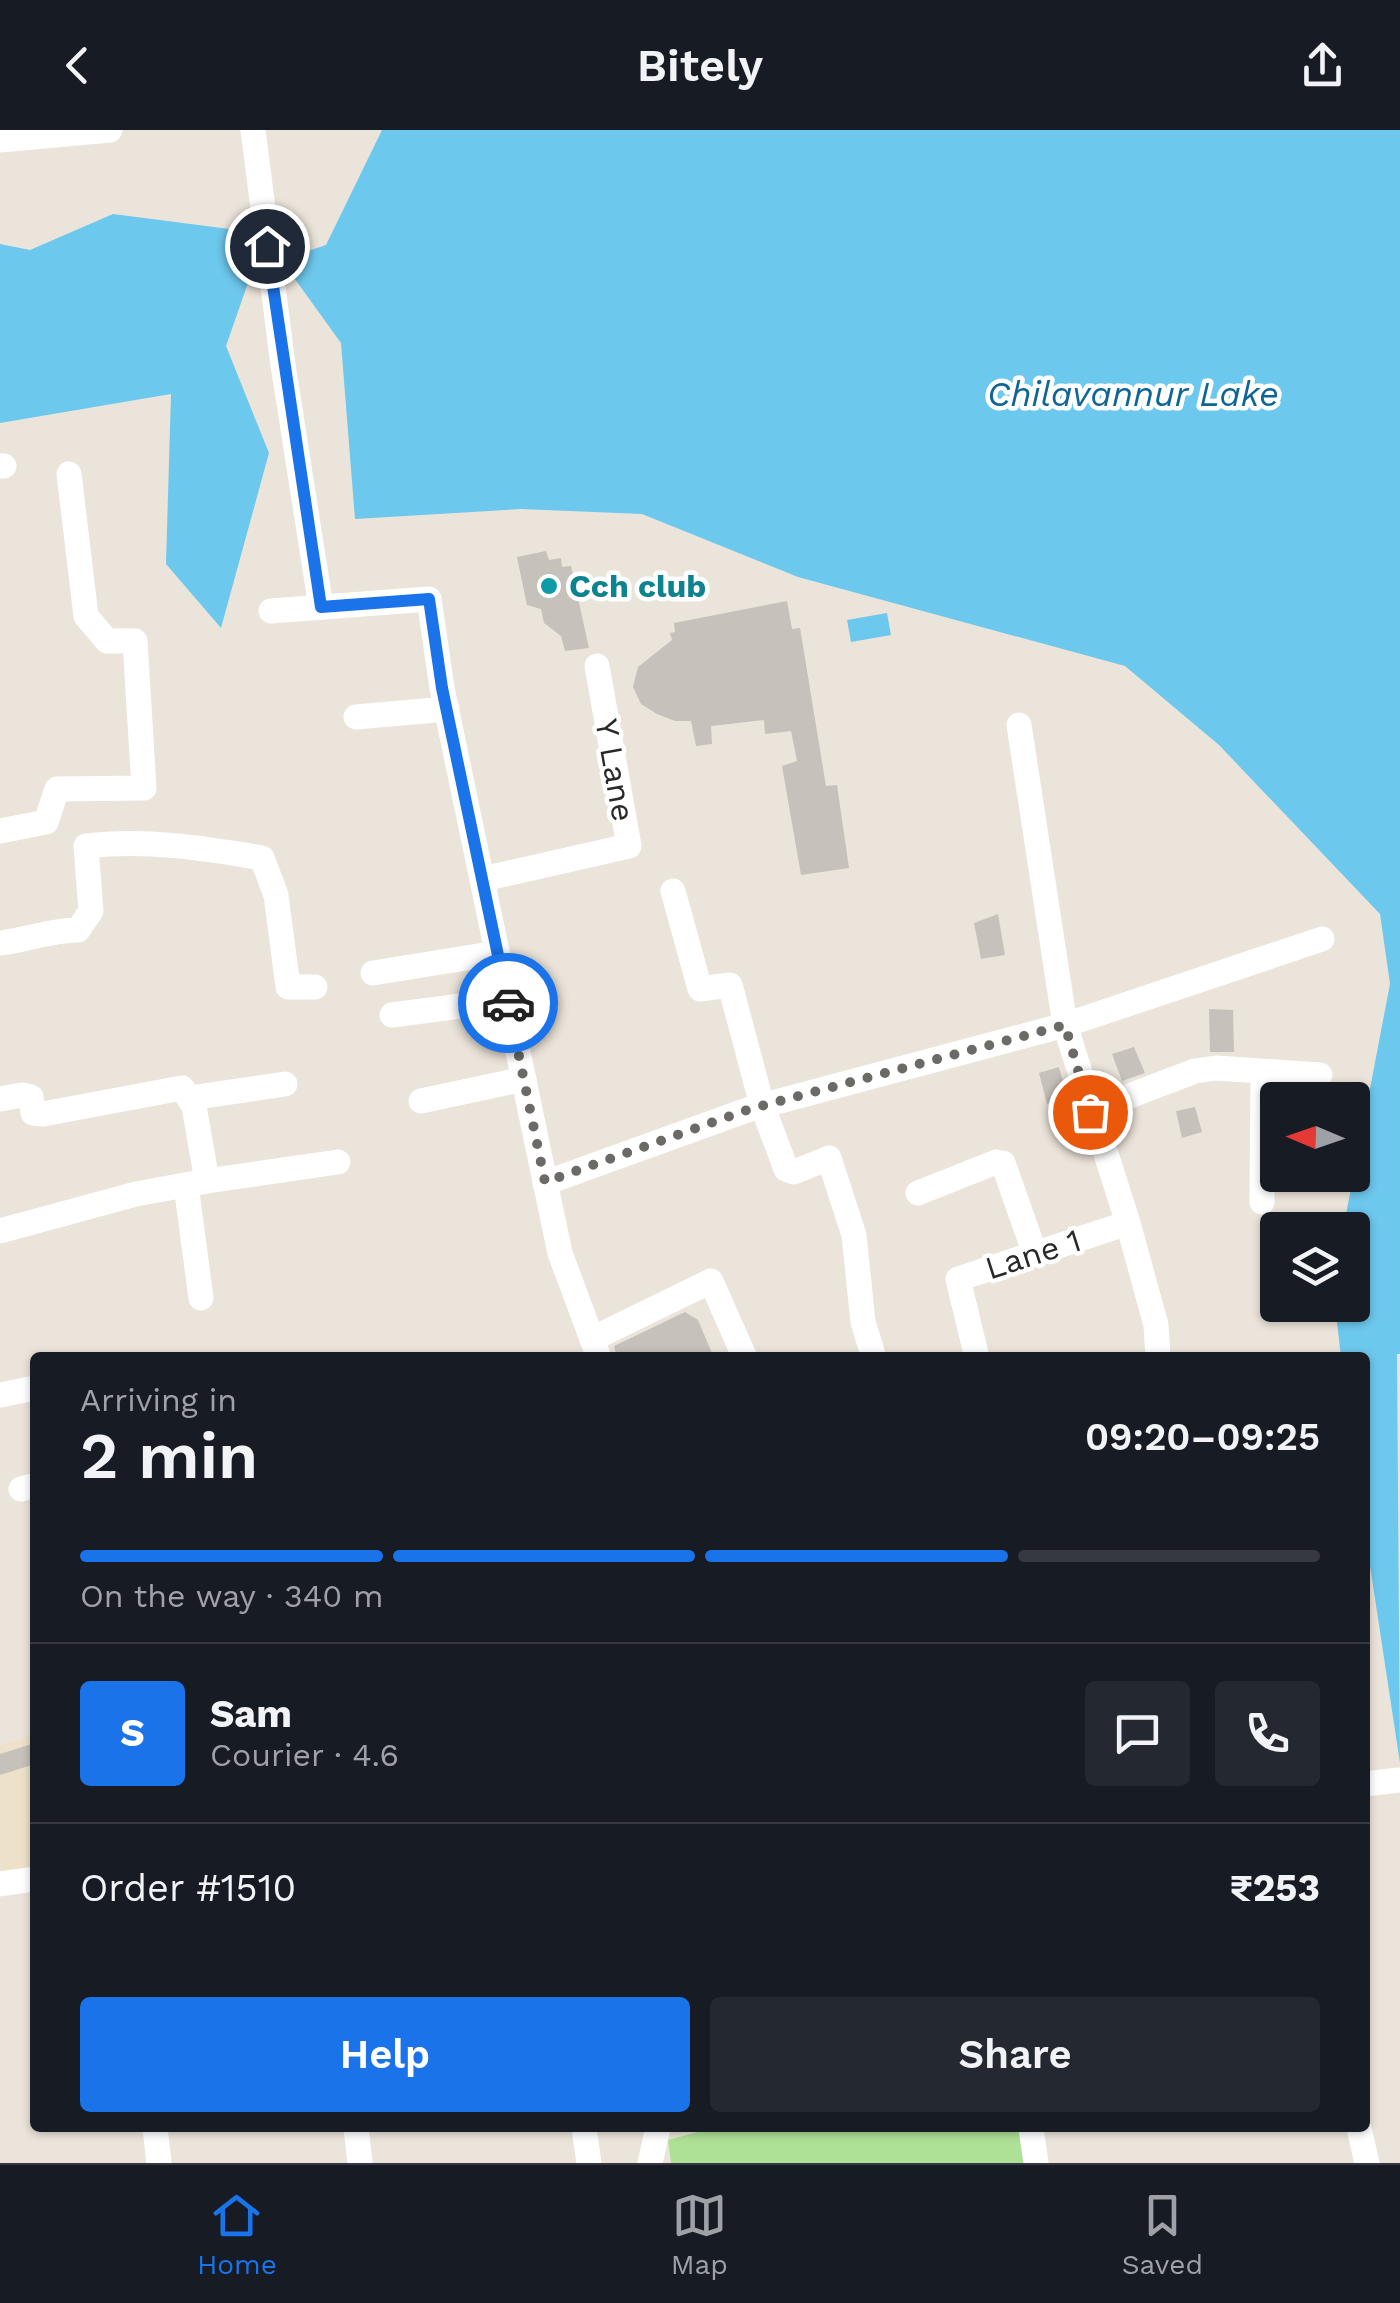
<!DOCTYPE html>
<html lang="en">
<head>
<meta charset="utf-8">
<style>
	body { margin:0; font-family:"Work Sans",sans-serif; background:#242831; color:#f1f3f6; height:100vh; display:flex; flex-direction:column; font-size:38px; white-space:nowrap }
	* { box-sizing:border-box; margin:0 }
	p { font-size:32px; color:#9ea1a6 }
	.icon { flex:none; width:55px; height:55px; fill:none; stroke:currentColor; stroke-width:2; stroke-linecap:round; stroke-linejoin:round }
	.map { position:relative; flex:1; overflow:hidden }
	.sheet { position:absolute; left:30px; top:1222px; width:1340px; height:780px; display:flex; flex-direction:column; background:#171b24; border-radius:10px; box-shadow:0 2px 8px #0004 }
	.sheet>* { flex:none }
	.needle { width:65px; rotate:272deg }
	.buttons { position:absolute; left:1260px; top:952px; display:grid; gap:20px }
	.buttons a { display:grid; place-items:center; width:110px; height:110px; border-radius:10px; background:#171b24; box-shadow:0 2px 8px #0004; font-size:50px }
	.pin { position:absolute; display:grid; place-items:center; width:85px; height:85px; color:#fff; margin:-42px; border:5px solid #fff; border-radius:50%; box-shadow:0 2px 10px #0007 }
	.courier { position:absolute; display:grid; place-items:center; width:100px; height:100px; margin:-50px; border:8px solid #1a73e8; border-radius:50%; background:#fff; color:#222; box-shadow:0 2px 12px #0007 }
	.summary em { font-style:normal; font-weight:600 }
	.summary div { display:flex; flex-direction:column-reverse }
	.summary { display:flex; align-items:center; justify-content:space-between; height:170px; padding:0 50px }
	h1 { font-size:65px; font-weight:600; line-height:75px }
	.bar { display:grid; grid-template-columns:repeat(4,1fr); gap:15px 10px; align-content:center; height:120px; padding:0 50px }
	.bar i { height:12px; border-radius:8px; background:#363941 }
	.bar .current { background:#1a73e8 }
	.bar p { grid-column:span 4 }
	.line { display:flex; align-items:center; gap:25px; padding:0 50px; border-top:2px solid #363941 }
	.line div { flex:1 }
	.round { display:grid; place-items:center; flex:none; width:105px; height:105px; border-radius:10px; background:#242831 }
	.primary-button { display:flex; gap:20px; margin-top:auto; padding:20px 50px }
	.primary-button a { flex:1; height:115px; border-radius:10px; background:#1a73e8; color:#fff; font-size:40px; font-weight:600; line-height:115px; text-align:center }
	.primary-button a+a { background:#242831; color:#f1f3f6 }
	header { display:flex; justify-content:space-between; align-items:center; height:130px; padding:0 50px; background:#171b24; font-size:45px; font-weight:600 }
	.menu { display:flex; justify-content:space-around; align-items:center; height:140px; border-top:2px solid #363941; background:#171b24; font-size:28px; color:#9ea1a6 }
	.menu a { display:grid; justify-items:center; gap:5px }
	.menu .current { color:#1a73e8 }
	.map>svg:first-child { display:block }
</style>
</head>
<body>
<header><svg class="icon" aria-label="back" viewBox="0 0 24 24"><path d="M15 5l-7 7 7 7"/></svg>Bitely<svg class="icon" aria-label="share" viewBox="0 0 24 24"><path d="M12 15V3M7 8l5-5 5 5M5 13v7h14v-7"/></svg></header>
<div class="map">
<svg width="1400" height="2033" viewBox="0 0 1400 2033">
	<rect width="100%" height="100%" fill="#ebe4da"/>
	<polygon fill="#ede2c9" points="35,1605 35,1738 3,1744 0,1731 0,1615"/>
	<polygon fill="#aee196" points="713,1998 1025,1998 1029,2033 671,2033 668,2010"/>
	<g fill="#6dc8ed">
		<polygon points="382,0 1400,0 1400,1224 1397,1224 1400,1633 1365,1403 1365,1228 1341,1227 1335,1175 1352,1175 1352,1100 1343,1100 1390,854 1380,784 1219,615 1125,536 798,447 642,384 521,379 355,389 341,213 292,145 249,150 226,216 269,323 221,498 166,434 171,264 0,293 0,114 30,120 113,84 245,101 247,124 311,120 326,115"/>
		<polygon points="887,483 891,505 851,512 847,490"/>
	</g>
	<g fill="#c6c1ba">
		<polygon points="546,421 549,430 561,428 562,437 571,436 589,518 565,521 561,506 544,493 541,479 527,475 517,427"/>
		<polygon points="787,471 792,499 800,498 826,656 837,655 849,738 801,745 782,636 797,631 791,601 765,604 764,590 711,596 712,614 696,616 691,591 675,591 657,584 641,574 633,557 638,537 672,510 670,503 675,502 674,493"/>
		<polygon points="998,784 1005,825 981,829 974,793"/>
		<polygon points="1209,879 1233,880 1234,922 1210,922"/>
		<polygon points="1134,917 1145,943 1122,951 1112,924"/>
		<polygon points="1059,937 1068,969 1047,974 1039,943"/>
		<polygon points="1195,977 1202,1002 1182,1008 1176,981"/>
		<polygon points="685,1182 698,1190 714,1228 617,1228 614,1216"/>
		<polygon points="35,1613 35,1634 0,1645 0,1624"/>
	</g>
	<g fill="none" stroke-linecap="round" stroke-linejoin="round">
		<g stroke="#fff" stroke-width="25">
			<polyline points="253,0 283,235 321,477"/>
			<polyline points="0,10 110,0"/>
			<polyline points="0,336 4,336"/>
			<polyline points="271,481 429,469 442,558 560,1123 599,1228"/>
			<polyline points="356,587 447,579"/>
			<polyline points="1019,595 1065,895 1128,1093 1156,1195 1158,1228"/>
			<polyline points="0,701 46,692 57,659 144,658 135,511 107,511 86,486 69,344"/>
			<polyline points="483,749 629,716 597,536"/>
			<polyline points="673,761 700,859 730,855 762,975 786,1039 794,1042 829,1028 854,1105 863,1192 874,1228"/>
			<path d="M0 813C27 810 51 800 78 800L91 781 86 716C145 709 204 718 262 728L276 765 288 857H315"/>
			<polyline points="373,843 497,823"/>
			<polyline points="392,885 507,870"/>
			<polyline points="190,968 285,954"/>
			<polyline points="0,969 22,965 31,967 33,983 43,984 182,958 194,976 207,1051 136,1064 0,1101"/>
			<polyline points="421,971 524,949"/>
			<polyline points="1090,981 1195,941 1216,938 1320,945"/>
			<polyline points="207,1051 338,1032"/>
			<polyline points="545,1053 750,979 1065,895 1322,809"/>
			<polyline points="186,1055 201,1168"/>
			<polyline points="918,1063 996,1032 1003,1033 1035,1124"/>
			<polyline points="1262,1072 1263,942"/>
			<polyline points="592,1209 711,1151 745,1228"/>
			<polyline points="977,1228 958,1149 1128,1093"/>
			<polyline points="0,1265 35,1258"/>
			<polyline points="21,1359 35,1355"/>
			<polyline points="1365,1654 1400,1650"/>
			<polyline points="0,1754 35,1749"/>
			<polyline points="155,1998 159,2033"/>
			<polyline points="356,1998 360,2033"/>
			<polyline points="584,1998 589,2033"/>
			<polyline points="1031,1998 1036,2033"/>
			<polyline points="1359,1998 1367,2033"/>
			<polyline points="650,2033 658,1998"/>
		</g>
	</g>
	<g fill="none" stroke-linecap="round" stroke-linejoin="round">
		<polyline stroke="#6c6a66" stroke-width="10" stroke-dasharray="0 18" points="508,873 545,1052 750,979 1065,895 1090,982"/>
		<polyline stroke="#1a73e8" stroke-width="12" points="267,116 321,477 429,469 442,558 508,873"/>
	</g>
	<circle fill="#0f9aa8" stroke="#fff" stroke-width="4" cx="549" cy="456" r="10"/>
	<g text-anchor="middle" stroke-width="9" stroke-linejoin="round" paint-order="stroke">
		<g font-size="32" font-weight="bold" fill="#0d838f" stroke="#fff" text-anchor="start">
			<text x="569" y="467">Cch club</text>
		</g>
		<g font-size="32" fill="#282828" stroke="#fff">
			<text transform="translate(615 640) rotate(80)" y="11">Y Lane</text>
			<text transform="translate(1033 1124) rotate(-18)" y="11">Lane 1</text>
		</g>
		<g font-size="35" font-style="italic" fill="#0e6596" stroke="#fff">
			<text x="1133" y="276">Chilavannur Lake</text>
		</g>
	</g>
</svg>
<div class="buttons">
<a><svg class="needle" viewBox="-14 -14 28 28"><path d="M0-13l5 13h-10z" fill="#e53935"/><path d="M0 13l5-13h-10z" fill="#9ea1a6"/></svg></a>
<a><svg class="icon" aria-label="layers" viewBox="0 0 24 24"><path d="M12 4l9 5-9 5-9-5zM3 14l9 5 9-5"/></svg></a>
</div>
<div class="pin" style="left:1090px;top:982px;background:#ea580c"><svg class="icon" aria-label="bag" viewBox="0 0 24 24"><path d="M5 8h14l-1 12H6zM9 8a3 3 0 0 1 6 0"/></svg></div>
<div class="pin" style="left:267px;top:116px;background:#1f2937"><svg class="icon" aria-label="home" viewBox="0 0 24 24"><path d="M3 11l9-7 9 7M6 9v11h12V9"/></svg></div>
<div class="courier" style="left:508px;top:873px"><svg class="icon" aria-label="car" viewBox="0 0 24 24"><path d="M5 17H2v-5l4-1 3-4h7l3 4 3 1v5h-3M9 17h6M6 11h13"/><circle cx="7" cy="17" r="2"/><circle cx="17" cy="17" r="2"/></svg></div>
<section class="sheet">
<div class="summary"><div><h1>2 min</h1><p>Arriving in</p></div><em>09:20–09:25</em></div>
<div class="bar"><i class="current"></i><i class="current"></i><i class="current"></i><i></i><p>On the way · 340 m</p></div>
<div class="line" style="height:180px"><b class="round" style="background:#1a73e8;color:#fff">S</b><div><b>Sam</b><p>Courier · 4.6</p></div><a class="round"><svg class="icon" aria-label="chat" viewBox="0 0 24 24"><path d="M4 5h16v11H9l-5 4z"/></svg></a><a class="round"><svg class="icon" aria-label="phone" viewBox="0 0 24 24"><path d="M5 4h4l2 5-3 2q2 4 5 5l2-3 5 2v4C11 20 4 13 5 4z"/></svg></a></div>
<div class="line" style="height:130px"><div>Order #1510</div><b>₹253</b></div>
<div class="primary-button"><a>Help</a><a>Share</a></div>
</section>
</div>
<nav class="menu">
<a class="current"><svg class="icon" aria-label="home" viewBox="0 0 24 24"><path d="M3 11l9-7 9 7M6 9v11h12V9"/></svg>Home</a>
<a><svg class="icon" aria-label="map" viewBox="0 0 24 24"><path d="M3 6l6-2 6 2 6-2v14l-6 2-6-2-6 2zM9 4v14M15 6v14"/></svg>Map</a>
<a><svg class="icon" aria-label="saved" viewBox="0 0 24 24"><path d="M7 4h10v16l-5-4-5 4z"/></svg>Saved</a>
</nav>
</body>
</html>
